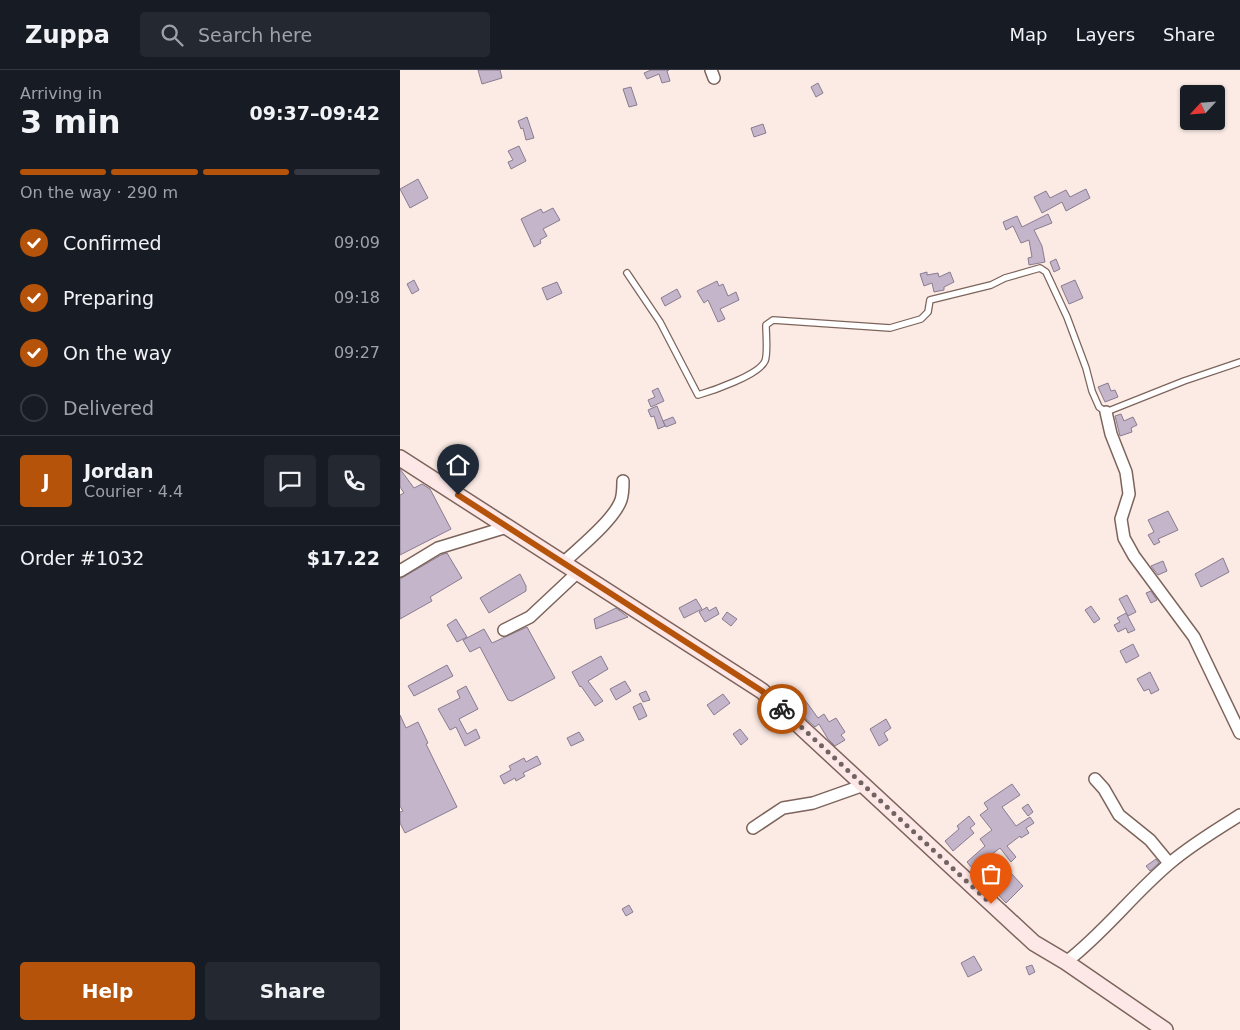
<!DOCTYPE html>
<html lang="en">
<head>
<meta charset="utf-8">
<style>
	body { margin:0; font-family:"DejaVu Sans",sans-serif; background:#242831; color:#f1f3f6; height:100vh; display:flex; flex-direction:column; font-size:19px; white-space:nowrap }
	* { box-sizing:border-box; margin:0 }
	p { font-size:16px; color:#9ea1a6 }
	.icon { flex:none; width:28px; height:28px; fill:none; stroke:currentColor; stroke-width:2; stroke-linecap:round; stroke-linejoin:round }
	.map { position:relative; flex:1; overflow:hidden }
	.side { display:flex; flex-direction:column; background:#171b24; width:400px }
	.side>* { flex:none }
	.needle { width:32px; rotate:244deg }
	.tools { position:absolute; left:780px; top:15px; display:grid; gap:10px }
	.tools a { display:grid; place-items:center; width:45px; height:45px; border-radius:5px; background:#171b24; box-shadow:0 1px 4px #0004; font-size:25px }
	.pin { position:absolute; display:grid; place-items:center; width:42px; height:42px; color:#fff; margin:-51px -21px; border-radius:50% 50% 50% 0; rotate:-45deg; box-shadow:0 0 5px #0007 }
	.pin .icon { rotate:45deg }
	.courier { position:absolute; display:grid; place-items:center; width:50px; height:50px; margin:-25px; border:4px solid #b45309; border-radius:50%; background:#fff; color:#222; box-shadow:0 1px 6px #0007 }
	.overview em { font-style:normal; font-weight:800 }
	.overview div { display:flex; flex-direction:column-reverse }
	.overview { display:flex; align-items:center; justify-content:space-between; height:85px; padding:0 20px }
	h1 { font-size:32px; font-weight:800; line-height:38px }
	.bar { display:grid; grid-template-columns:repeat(4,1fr); gap:8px 5px; align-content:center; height:60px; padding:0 20px }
	.bar i { height:6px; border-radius:4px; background:#363941 }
	.bar .current { background:#b45309 }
	.bar p { grid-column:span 4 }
	.line { display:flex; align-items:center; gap:12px; padding:0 20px; border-top:1px solid #363941 }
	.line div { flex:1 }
	.round { display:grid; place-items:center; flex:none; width:52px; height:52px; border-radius:5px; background:#242831 }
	ol { padding:0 20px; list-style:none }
	li { display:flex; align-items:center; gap:15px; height:55px }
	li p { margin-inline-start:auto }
	li .icon { padding:5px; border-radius:50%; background:#b45309; color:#fff; stroke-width:4 }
	li:last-child { color:#9ea1a6 }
	li i { width:28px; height:28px; border:2px solid #363941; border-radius:50% }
	.button { display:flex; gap:10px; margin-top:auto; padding:10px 20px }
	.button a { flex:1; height:58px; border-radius:5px; background:#b45309; color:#fff; font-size:20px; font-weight:800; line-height:58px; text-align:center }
	.button a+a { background:#242831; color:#f1f3f6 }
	header { display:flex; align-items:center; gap:30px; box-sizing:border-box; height:70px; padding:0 25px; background:#171b24; border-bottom:1px solid #363941 }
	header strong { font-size:24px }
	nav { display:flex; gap:28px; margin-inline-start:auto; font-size:18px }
	.search { width:350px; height:45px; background:#242831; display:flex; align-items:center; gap:12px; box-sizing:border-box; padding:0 18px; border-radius:5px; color:#9ea1a6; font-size:19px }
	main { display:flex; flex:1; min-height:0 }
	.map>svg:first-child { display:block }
</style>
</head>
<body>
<header>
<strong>Zuppa</strong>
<div class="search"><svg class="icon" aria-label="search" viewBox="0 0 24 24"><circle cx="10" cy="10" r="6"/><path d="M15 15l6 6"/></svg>Search here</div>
<nav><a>Map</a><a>Layers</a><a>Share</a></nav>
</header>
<main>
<section class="side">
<div class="overview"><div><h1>3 min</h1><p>Arriving in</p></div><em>09:37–09:42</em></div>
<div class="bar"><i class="current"></i><i class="current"></i><i class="current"></i><i></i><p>On the way · 290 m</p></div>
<ol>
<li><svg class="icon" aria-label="check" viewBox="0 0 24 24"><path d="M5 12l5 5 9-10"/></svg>Confirmed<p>09:09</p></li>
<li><svg class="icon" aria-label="check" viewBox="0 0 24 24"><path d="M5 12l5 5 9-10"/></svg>Preparing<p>09:18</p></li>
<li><svg class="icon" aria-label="check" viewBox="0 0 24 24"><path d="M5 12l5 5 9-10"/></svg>On the way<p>09:27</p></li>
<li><i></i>Delivered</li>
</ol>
<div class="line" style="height:90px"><b class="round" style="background:#b45309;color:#fff">J</b><div><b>Jordan</b><p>Courier · 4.4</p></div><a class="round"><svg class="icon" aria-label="chat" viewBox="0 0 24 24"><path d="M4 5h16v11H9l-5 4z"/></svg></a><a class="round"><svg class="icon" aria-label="phone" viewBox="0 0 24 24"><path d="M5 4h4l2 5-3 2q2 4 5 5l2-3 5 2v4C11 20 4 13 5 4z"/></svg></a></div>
<div class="line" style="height:65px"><div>Order #1032</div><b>$17.22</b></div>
<div class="button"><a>Help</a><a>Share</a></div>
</section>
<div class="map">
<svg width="840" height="960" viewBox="0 0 840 960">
	<rect width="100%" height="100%" fill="#fcebe5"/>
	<g fill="#c4b5cb" stroke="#897c90">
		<polygon points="78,0 100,0 102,8 82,14"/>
		<polygon points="251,0 269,0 267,1 270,11 262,13 259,4 247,9 244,3"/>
		<polygon points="418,13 423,23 416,27 411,17"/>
		<polygon points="231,17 237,35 229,37 223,19"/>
		<polygon points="127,47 134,68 126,70 123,58 121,59 118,51"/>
		<polygon points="363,54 366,63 354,67 351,58"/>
		<polygon points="119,76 126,91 111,99 108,92 113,90 108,81"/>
		<polygon points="18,109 28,128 10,138 0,119"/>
		<polygon points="686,119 690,128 666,141 662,132 642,143 634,127 646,121 650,128 666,120 670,127"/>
		<polygon points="153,138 160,150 143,159 147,166 140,170 141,173 134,177 121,149 141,139 143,143"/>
		<polygon points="648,144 652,153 634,160 642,176 645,192 629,195 628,188 632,187 629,170 621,173 613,156 606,160 603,152 617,146 622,157"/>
		<polygon points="656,189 660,199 654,202 650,192"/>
		<polygon points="527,202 527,205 538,203 539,207 550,202 554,212 544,217 544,220 534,222 532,213 524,216 520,204"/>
		<polygon points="14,210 19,220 12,224 7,214"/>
		<polygon points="675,210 683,228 669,234 661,216"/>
		<polygon points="317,211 319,216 323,214 328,226 336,222 339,230 320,239 325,249 318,252 308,230 304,233 297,221"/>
		<polygon points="157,212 162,223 147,230 142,218"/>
		<polygon points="277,219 281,227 265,236 261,228"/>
		<polygon points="708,313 711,321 715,320 718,327 705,332 698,317"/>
		<polygon points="258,318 264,331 251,337 248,330 255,327 252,321"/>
		<polygon points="257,336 265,356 258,359 254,346 251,347 248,340"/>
		<polygon points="721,344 724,351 733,347 737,355 731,358 732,362 720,366 715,346"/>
		<polygon points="273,347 276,353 266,357 263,351"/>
		<polygon points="0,399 14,418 22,414 30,419 51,459 0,485 0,425 4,423 0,417"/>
		<polygon points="768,441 778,460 758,469 760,472 754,475 748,465 754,462 748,450"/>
		<polygon points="47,483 62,508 30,527 32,531 0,549 0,509 41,485"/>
		<polygon points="823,488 829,502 801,517 795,504"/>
		<polygon points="763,491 767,501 758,505 751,496"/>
		<polygon points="120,504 126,516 126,521 89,543 80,528"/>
		<polygon points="751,521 757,530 751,533 746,523"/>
		<polygon points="727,525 736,542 728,546 719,529"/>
		<polygon points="296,529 302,539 284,548 279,538"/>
		<polygon points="691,536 700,549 694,553 685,540"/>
		<polygon points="307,537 309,541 316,537 319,544 305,552 299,542"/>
		<polygon points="216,538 228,547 196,559 194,549"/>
		<polygon points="327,542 337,549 331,556 322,549"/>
		<polygon points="726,543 735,560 728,563 726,558 718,562 714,555 720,552 717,548"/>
		<polygon points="56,549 67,567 57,572 47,555"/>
		<polygon points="127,557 155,608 112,631 108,630 80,577 70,582 63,570 84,559 92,573"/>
		<polygon points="733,574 739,586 726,593 720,581"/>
		<polygon points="201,586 208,599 188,611 203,631 195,636 181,616 180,617 172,602"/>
		<polygon points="47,595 53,606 14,626 8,616"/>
		<polygon points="750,602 759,620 751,624 749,619 744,621 737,609"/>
		<polygon points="225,611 231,621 216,630 210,619"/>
		<polygon points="66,616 78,639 59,649 67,664 76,659 80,668 65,676 56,657 50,660 38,639 60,628 57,621"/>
		<polygon points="246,621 250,630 243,632 239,624"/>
		<polygon points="399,622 418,648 424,644 429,652 436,648 445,662 441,665 445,670 435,676 428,669 419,654 415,657 388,632"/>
		<polygon points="323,624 330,633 314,645 307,635"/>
		<polygon points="241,633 247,646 239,650 233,637"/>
		<polygon points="0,645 6,658 18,652 28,673 26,674 57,737 5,763 0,753 0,742 3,741 0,736"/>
		<polygon points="486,649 491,658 484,663 488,670 479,676 470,659"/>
		<polygon points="340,659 348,669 341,675 333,664"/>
		<polygon points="179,662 184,670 171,676 167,668"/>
		<polygon points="137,686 141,694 123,703 125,706 116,711 115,708 104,714 100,706 111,700 109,696 124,688 126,692"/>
		<polygon points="612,714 620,725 602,737 616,756 630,747 634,753 626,758 629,763 621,768 620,766 607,776 616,787 611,792 600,778 579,794 583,799 577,804 567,792 585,776 580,769 592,760 580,745 588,739 584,733"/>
		<polygon points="628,734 633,742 628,746 622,738"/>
		<polygon points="569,746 575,754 570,758 574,763 553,781 545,771 559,759 557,756"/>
		<polygon points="756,789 759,793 750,801 746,796"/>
		<polygon points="609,801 623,816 606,833 592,818"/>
		<polygon points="229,835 233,842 226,846 222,839"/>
		<polygon points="574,886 582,900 568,907 561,893"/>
		<polygon points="632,895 635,902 629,905 626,897"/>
	</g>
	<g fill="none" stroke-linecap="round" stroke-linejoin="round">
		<g stroke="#7c645b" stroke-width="8">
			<path id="lane" d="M227 203 260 252 298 325C312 321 359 305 365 291 368 284 366 264 366 255L373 250 490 258 521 249 528 242 530 230 591 215 605 208 640 198 646 202 667 247 686 298 692 321 699 337 706 342 784 311 840 292"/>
		</g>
		<g stroke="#7c645b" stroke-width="14">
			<g id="street">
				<polyline points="311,0 314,8"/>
				<polyline points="706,342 711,364 726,402 729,424 721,449 724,468 734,486 794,567 840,663"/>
				<path d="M163 493C179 478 214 450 221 430 223 424 223 417 223 411"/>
				<polyline points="0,501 38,478 107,457"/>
				<polyline points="104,560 130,547 178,502"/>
				<polyline points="695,709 704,719 719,745 750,770 769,793"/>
				<polyline points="353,758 383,738 413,733 464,715"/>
				<path d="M666 892C704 863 733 824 770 793 791 775 816 760 840 745"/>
			</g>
		</g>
		<g stroke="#7c645b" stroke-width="18">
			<polyline id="secondary" points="0,388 362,621 634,873 666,892 765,960"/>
		</g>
		<use href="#lane" stroke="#fff" stroke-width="5.5"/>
		<use href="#street" stroke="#fff" stroke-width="11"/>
		<use href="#secondary" stroke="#fde7e7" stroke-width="15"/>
	</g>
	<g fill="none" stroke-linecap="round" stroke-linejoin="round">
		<polyline stroke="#716460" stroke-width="5" stroke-dasharray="0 9" points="382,639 591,834"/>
		<polyline stroke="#b45309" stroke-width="6" points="58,425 362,621 382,639"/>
	</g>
</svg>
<div class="tools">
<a><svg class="needle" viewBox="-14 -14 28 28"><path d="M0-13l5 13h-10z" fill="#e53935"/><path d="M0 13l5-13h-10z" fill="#9ea1a6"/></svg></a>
</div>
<div class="pin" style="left:591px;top:834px;background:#ea580c"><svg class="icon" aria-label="bag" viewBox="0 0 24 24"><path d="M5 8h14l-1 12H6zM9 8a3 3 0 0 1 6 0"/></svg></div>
<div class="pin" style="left:58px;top:425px;background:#1f2937"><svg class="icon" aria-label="home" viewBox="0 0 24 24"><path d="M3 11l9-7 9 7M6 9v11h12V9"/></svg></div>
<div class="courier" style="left:382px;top:639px"><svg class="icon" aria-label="bike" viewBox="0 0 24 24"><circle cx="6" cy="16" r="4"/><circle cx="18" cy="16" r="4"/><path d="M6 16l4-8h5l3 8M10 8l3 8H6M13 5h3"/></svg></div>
</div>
</main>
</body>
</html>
